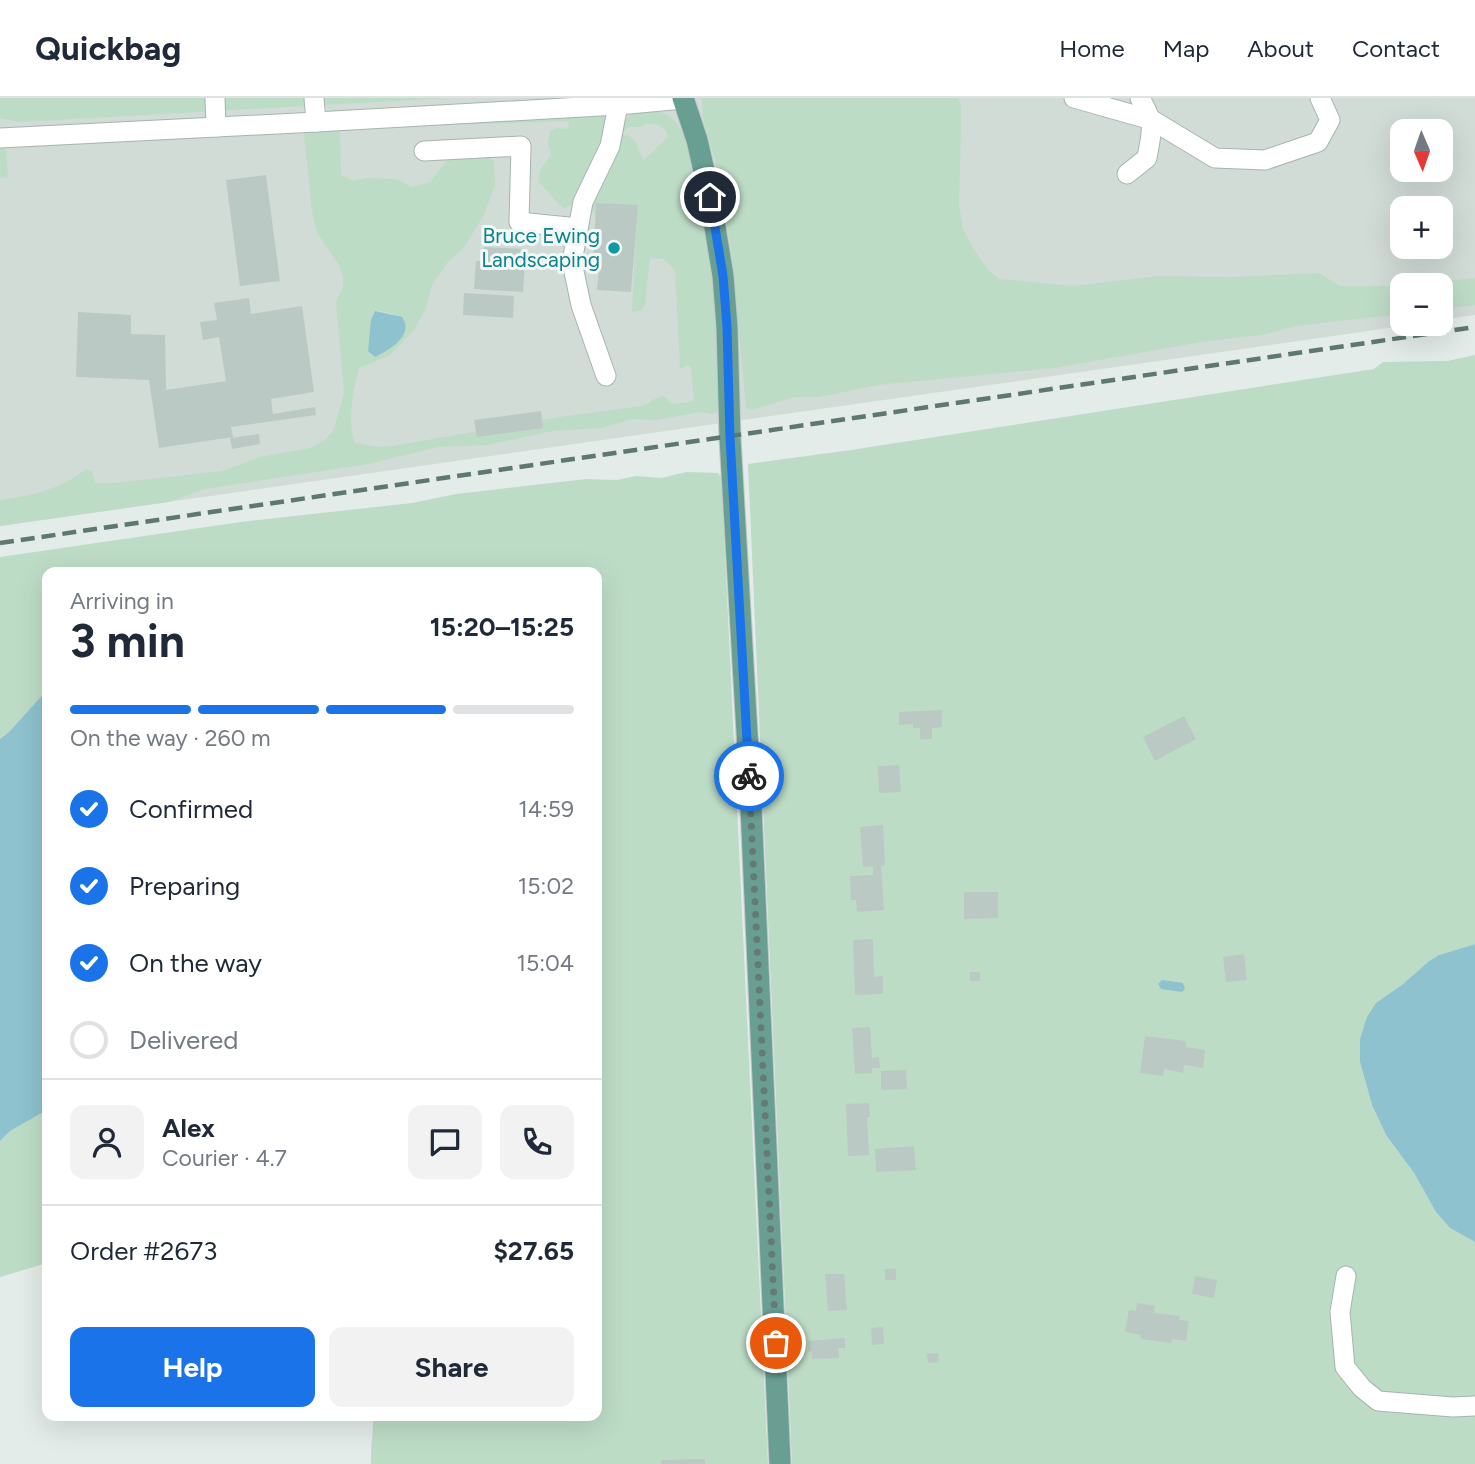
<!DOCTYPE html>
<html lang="en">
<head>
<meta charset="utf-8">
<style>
	body { margin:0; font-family:Figtree,sans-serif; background:#f2f2f3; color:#1f2937; height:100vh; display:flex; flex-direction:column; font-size:26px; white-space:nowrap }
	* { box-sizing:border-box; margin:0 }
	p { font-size:23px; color:#747a83 }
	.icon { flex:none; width:38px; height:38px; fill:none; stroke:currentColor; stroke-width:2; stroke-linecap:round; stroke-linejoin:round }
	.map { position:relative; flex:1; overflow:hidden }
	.side { position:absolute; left:42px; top:469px; width:560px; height:854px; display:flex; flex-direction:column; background:#fff; border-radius:14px; box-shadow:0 7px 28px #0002 }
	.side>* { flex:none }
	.needle { width:46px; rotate:178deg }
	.controls { position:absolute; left:1390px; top:21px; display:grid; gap:14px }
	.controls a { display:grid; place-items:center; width:63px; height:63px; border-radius:14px; background:#fff; box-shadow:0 7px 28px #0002; font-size:35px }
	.pin { position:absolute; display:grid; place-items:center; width:60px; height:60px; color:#fff; margin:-30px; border:4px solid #fff; border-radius:50%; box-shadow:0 2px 7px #0007 }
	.courier { position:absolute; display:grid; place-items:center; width:70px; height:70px; margin:-35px; border:5px solid #1a73e8; border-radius:50%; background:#fff; color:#222; box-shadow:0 2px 9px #0007 }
	.headline em { font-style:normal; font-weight:700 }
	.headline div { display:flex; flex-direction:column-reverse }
	.headline { display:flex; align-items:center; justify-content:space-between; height:119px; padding:0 28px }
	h1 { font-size:46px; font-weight:700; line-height:52px }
	.bar { display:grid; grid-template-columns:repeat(4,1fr); gap:10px 7px; align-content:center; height:84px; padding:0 28px }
	.bar i { height:9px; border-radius:5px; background:#e0e1e3 }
	.bar .on { background:#1a73e8 }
	.bar p { grid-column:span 4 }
	.line { display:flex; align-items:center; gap:18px; padding:0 28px; border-top:2px solid #e0e1e3 }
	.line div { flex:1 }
	.round { display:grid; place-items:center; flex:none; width:74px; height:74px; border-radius:14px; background:#f2f2f3 }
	ol { padding:0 28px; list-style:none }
	li { display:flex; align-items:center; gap:21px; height:77px }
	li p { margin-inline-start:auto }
	li .icon { padding:7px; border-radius:50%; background:#1a73e8; color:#fff; stroke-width:4 }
	li:last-child { color:#747a83 }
	li i { width:38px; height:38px; border:4px solid #e0e1e3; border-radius:50% }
	.primary-button { display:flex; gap:14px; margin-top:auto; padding:14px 28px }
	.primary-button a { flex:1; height:80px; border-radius:14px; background:#1a73e8; color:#fff; font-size:28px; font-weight:700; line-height:80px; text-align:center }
	.primary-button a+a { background:#f2f2f3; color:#1f2937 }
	header { display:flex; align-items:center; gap:42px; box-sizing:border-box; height:98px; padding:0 35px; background:#fff; border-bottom:2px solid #e0e1e3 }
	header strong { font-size:33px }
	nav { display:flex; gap:38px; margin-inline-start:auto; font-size:24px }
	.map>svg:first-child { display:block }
</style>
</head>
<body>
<header>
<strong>Quickbag</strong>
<nav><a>Home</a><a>Map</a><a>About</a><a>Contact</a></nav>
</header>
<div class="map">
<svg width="1475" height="1366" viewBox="0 0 1475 1366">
	<rect width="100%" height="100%" fill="#e3ece8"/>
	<path fill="#d1dcd7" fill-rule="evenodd" d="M0 0H1475V217L1440 222V187H1402V226H1417L0 428ZM1402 33H1440V72H1402ZM1402 110H1440V149H1402Z"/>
	<g fill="#bddcc6" fill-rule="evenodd">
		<polygon points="0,0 450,0 20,24 0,20"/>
		<polygon points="702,0 958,0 961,7 961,31 959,107 963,131 975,153 989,173 999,181 1073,188 1159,178 1232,179 1319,175 1340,188 1402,188 1402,216 1296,228 1262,237 1201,244 1055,270 878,287 819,299 794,299 752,312 746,310 731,151 717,69 703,20"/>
		<path d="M640 12C652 13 666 12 675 23 691 43 691 70 696 94 698 104 702 115 705 125 716 185 717 246 720 307L718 313 712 316 700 314 656 322 632 321 602 330 553 333 487 347 438 349 368 366 205 391 168 404 0 428V402C31 398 62 391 86 371L92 373 95 385H114L223 373 259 359 310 350 325 342 333 333 344 295 336 204 343 189V178L339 167 317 135 312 114 304 36 307 30 340 31 341 77 354 83 366 80 396 81 412 89 424 86 430 84 449 60 489 59 494 63 495 87 484 117 465 148 447 165 432 187 426 210 414 232 389 258 359 270C353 293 347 322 355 345L380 349 393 348 559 319 642 308 648 306 652 302 664 298 671 306 690 304 694 301 691 270 688 267 680 271 675 172 663 161 650 160 645 207 641 212 632 214 637 108 596 105 595 115 590 112 592 97 625 22 634 13ZM647 26C657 26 666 28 668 39L644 62C636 50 638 38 622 36L628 29H641ZM379 213 394 216 368 253 373 216Z"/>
		<path d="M604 15C611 43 584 83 571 107L565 110C555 106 549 92 538 84L540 72 551 57 548 45 550 33 556 30 568 31 569 23 392 29Z"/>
		<polygon points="0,46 6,47 8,79 0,80"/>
		<polygon points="1475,180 1475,207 1440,211 1440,187 1407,187"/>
		<polygon points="1475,257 1475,846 1439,857 1429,863 1403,886 1376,905 1360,941 1360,964 1372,1007 1386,1037 1414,1075 1436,1114 1450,1130 1475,1144 1475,1366 792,1366 748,366 851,352 1374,271 1383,264 1448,263"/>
		<path d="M687 374 718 375 721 379 722 391 768 1366H371C370 1349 374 1334 373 1318H597V474H47V592L9 634 0 641V459L241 424 412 405 456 396 586 381 617 382 636 378 661 380Z"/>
		<polygon points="47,1012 47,1165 0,1179 0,1043 10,1033"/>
	</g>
	<g fill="#8dc2ce">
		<path d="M375 213 402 219C415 237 389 252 375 259L368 253 371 222Z"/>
		<polygon points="47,592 47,1012 10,1033 0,1043 0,641 9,634"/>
		<polygon points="1475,846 1475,1144 1450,1130 1436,1114 1414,1075 1386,1037 1372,1007 1360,964 1360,941 1367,919 1376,905 1403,886 1429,863 1439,857"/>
		<polygon points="1162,882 1183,885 1185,891 1182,894 1161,891 1158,886"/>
	</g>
	<g fill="#bbc9c4">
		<polygon points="266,77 280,183 240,188 226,82"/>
		<polygon points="596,105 638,107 631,194 597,192 599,170 593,170"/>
		<polygon points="484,149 526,151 523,194 474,191 476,163 483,163"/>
		<polygon points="464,195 514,198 513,220 463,217"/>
		<polygon points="249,200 251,216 302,208 314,294 271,301 273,316 315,309 316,317 231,329 233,339 159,350 149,282 76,279 78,214 131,217 131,236 165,237 166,292 226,283 219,239 203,242 200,224 217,222 214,205"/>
		<polygon points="541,313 543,330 477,339 474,322"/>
		<polygon points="259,336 260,346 232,351 230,340"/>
		<polygon points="942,612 942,629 932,630 932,641 920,641 920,630 913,630 913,626 899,627 899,614"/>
		<polygon points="1184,618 1196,641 1155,663 1143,639"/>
		<polygon points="899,667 901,694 879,695 878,668"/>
		<polygon points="883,727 885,767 881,768 884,812 857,814 856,802 851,802 850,778 873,777 873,768 863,769 860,729"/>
		<polygon points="964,794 998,794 998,820 964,821"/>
		<polygon points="873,841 874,879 883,878 883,896 855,897 853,842"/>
		<polygon points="1244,856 1247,882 1226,884 1223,859"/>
		<rect x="970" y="874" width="10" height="9"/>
		<polygon points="870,929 872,960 879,959 880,970 872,970 872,975 855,976 852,930"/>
		<polygon points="1145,938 1186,943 1186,949 1205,952 1203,970 1184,967 1183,975 1164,971 1163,978 1140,975"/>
		<polygon points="906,972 907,991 881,992 881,973"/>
		<polygon points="869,1005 870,1019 867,1019 869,1057 848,1058 846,1006"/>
		<polygon points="914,1048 916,1072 876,1074 875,1051"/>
		<rect x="885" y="1171" width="11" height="11"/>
		<polygon points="825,1176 844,1176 847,1212 828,1213"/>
		<polygon points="1195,1178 1217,1182 1214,1200 1192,1196"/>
		<polygon points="1137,1205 1155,1208 1154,1215 1180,1218 1179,1222 1189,1223 1186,1243 1172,1241 1171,1245 1141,1241 1141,1237 1125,1234 1129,1212 1136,1213"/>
		<polygon points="883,1229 884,1246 872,1247 871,1230"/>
		<polygon points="845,1240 845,1250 838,1250 839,1260 812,1261 812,1253 808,1254 808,1243"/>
		<polygon points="938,1255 939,1264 928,1265 927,1256"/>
		<polygon points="705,1361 705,1366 661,1366 661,1362"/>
	</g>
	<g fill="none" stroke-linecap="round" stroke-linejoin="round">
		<g stroke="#a6b4af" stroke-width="21">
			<g id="minor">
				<polyline points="215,0 216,29"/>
				<polyline points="314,0 316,24"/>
				<polyline points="1074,0 1152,22 1215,60 1265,62 1318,44 1330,22 1320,0"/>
				<polyline points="0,40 316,24 618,7 683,1"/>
				<polyline points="424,53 521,48 519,124 578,130"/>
				<path d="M1127 76 1147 60C1152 30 1156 28 1140 0"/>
				<polyline points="606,278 581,207 572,164 583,104 610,48 618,7"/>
				<polyline points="1346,1178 1340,1214 1345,1269 1362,1290 1378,1303 1453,1309 1475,1308"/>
			</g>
		</g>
		<g stroke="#c1c8c7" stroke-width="23">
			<polyline id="major" points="683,0 697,42 710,99 723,178 727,229 730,340 750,687 780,1366"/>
		</g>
		<use href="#minor" stroke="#fff" stroke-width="19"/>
		<use href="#major" stroke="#699f93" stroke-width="21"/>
		<polyline stroke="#5e7871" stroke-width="4.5" stroke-dasharray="14 7" stroke-linecap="butt" points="0,445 1475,229"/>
	</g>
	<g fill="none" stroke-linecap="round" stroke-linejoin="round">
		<polyline stroke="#667a74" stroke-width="7" stroke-dasharray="0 12.6" points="749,678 776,1245"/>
		<polyline stroke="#1a73e8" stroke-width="9" points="710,99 723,178 727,229 730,340 749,678"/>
	</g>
	<circle fill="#0f9aa8" stroke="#f3f8f6" stroke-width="2.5" cx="614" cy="150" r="7"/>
	<g text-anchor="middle" stroke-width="6" stroke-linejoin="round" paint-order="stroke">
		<g font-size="21" fill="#0d838f" stroke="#f3f8f6" text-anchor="end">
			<text x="600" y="145">Bruce Ewing<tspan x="600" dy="24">Landscaping</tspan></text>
		</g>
	</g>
</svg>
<div class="controls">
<a><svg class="needle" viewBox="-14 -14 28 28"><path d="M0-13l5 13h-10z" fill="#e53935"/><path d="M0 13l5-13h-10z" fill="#747a83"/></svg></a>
<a>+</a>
<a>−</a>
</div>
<div class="pin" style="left:776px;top:1245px;background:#ea580c"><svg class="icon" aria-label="bag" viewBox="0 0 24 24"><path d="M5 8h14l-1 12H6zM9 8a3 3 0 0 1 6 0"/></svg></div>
<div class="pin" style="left:710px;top:99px;background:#1f2937"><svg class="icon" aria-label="home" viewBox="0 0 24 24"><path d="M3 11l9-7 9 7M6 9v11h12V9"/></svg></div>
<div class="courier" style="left:749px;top:678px"><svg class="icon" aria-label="bike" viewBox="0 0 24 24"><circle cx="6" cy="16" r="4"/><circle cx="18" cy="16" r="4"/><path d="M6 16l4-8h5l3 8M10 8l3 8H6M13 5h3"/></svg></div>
<section class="side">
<div class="headline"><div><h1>3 min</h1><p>Arriving in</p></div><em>15:20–15:25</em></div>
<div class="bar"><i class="on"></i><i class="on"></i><i class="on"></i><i></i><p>On the way · 260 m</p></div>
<ol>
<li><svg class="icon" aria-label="check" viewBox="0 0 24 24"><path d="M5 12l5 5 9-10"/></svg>Confirmed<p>14:59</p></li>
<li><svg class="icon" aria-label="check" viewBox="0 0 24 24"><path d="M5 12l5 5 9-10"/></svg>Preparing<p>15:02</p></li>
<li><svg class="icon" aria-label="check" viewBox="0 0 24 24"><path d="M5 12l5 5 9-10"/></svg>On the way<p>15:04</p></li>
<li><i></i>Delivered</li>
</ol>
<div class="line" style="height:126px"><a class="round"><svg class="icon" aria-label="person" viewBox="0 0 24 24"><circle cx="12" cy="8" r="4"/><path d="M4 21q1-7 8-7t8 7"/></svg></a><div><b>Alex</b><p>Courier · 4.7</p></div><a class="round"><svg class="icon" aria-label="chat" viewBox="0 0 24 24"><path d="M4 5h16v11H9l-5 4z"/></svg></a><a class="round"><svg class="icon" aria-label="phone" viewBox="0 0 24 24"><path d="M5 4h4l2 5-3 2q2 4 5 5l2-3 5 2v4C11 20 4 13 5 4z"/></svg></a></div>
<div class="line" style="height:91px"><div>Order #2673</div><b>$27.65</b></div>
<div class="primary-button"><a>Help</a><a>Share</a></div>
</section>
</div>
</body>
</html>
